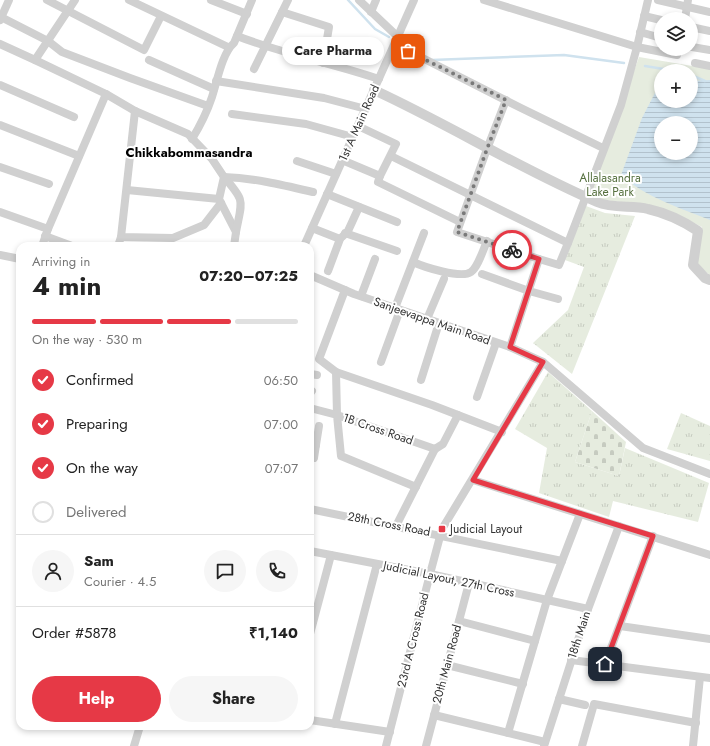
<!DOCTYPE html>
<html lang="en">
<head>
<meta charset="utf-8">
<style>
	body { margin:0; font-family:Jost,sans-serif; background:#f6f6f6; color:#222; height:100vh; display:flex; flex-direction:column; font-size:15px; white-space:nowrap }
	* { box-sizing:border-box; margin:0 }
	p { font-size:13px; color:#767676 }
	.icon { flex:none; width:22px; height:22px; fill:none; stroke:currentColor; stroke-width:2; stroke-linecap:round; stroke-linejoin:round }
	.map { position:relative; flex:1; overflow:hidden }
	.side { position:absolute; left:16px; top:242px; width:298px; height:488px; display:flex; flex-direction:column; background:#fff; border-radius:12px; box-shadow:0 2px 6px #0003 }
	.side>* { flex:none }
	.buttons { position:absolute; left:654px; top:12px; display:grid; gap:8px }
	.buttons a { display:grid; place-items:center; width:44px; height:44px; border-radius:50%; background:#fff; box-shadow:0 2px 6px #0003; font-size:20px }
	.pin { position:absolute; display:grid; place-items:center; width:34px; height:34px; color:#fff; margin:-17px; border-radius:8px; box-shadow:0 2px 6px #0006 }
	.courier { position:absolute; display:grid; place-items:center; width:40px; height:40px; margin:-20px; border:3px solid #e63946; border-radius:50%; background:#fff; color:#222; box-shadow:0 1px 5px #0007 }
	.bubble { position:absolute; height:28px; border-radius:14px; background:#fff; box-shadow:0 2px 6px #0003; font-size:13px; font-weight:700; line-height:28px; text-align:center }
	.head em { font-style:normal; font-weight:700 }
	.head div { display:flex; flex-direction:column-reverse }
	.head { display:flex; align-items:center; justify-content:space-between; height:68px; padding:0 16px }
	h1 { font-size:26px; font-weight:700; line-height:30px }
	.bar { display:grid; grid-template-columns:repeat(4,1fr); gap:6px 4px; align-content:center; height:48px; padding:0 16px }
	.bar i { height:5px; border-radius:3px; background:#e0e0e0 }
	.bar .active { background:#e63946 }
	.bar p { grid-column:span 4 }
	.line { display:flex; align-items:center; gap:10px; padding:0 16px; border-top:1px solid #e0e0e0 }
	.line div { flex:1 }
	.round { display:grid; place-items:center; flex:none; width:42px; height:42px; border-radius:21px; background:#f6f6f6 }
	ol { padding:0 16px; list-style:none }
	li { display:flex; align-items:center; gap:12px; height:44px }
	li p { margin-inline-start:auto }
	li .icon { padding:4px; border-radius:50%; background:#e63946; color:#fff; stroke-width:4 }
	li:last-child { color:#767676 }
	li i { width:22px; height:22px; border:2px solid #e0e0e0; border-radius:50% }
	.cta { display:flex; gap:8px; margin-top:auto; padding:8px 16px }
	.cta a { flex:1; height:46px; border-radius:24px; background:#e63946; color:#fff; font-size:16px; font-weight:700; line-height:46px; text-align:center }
	.cta a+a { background:#f6f6f6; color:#222 }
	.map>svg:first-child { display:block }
</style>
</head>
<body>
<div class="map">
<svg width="710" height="746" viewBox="0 0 710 746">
	<defs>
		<pattern id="grass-tufts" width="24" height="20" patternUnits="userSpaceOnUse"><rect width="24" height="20" fill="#e6ecdf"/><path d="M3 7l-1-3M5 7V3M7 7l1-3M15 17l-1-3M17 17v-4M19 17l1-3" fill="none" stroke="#c6cbc0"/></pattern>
		<pattern id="cemetery-stones" width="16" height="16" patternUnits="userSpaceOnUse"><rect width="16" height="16" fill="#e6ecdf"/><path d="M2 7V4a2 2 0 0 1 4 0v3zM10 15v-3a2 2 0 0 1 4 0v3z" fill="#c6cbc0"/></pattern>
		<pattern id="water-rules" width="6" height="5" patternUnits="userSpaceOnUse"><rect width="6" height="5" fill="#cfe2ee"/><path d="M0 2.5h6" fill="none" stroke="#b2c2cd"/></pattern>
	</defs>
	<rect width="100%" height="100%" fill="#fff"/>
	<g fill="url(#grass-tufts)">
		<polygon points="586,206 605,213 635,216 572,374 533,343 568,310 584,267 565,260"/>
		<polygon points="548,372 592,411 575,462 619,476 625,448 709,483 698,522 613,501 609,517 539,493 547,448 515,429"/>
		<polygon points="681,413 710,426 710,461 667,449"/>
	</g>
	<polygon fill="url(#cemetery-stones)" points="592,411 626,442 619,476 575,462"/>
	<path fill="#e6ecdf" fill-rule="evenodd" d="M639 57 710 69V275L697 265 702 227 682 217 648 205 603 200 590 194ZM661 71H691V101H661ZM661 123H691V153H661Z"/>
	<path fill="url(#water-rules)" fill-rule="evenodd" d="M710 80V220C680 208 645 197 621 175L642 118 657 89 661 87V101H691V81ZM661 123H691V153H661Z"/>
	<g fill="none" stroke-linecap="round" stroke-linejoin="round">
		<g stroke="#cfe2ee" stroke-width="2.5">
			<polyline points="348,0 375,29 389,37"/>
			<polyline points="432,60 564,55 624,63"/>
			<polyline points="645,66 676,71"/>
			<polyline points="691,75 705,81"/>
		</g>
		<g stroke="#d0d0d0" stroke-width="8">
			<polyline points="47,0 144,50 161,16"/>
			<polyline points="129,0 228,47"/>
			<polyline points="211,0 247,14"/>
			<polyline points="359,0 398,37"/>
			<polyline points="484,0 637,47 677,55 678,49"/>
			<polyline points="658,0 710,12"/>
			<polyline points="282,12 329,27 323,63"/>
			<polyline points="371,12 376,0"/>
			<polyline points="644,16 661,20"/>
			<polyline points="1,17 48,41 62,52 130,78 208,106"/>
			<polyline points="685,19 688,0"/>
			<polyline points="0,20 9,0"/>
			<polyline points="691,27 710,31"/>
			<polyline points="640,32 661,38"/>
			<path d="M237 36C283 54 332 63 379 79"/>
			<polyline points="0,44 35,60 106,94 135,111 188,134 212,159 224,177 219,199 236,232 234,246"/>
			<polyline points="395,44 521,108 603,148"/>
			<polyline points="692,47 710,50"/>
			<polyline points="35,60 75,0"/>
			<polyline points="149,60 214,89"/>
			<polyline points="695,63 710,66"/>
			<polyline points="254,69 288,0"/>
			<polyline points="216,81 324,98 366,109"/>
			<polyline points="0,85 74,117"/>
			<polyline points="506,100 487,149 457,232 539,259 510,347"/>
			<polyline points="135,111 121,237 173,238 204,225 221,203"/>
			<polyline points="232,114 306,124 353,137"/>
			<polyline points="0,125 79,156"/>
			<polyline points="358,126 396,144 380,176"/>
			<path d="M192 139C200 126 207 112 212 97 217 82 222 53 234 43L252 0"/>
			<polyline points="391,156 568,243 621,105 637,47 648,0"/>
			<polyline points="342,160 380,176 378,182 460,222"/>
			<polyline points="297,161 336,174"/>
			<polyline points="0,167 49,184"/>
			<path d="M224 177C254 178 283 185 313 192"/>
			<path d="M224 177C246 202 242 200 236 232"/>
			<polyline points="127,190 219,199"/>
			<polyline points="327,194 397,222"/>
			<polyline points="0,212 48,229"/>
			<polyline points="312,228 340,239 328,271"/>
			<polyline points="345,233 397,251"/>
			<polyline points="45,236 72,246"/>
			<polyline points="342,237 348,231 359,207"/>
			<polyline points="42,246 48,229 106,94"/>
			<polyline points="118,246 121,237"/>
			<polyline points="304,246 414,0"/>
			<polyline points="0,255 20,259"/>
			<polyline points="539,259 559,265 568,243"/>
			<path d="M413 262C424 267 461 279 471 272 478 267 483 250 487 241"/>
			<polyline points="482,274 529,291 558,299"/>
			<polyline points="310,275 354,294 510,347 543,362 643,448 710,474"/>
			<polyline points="345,290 319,359 336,372 337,415 435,449"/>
			<polyline points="361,296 375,259"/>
			<polyline points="395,308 424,233"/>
			<polyline points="427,319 444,279"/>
			<polyline points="381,362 400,310"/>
			<polyline points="336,372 432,405 502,432"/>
			<polyline points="310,374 317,375"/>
			<polyline points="421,380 439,323"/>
			<polyline points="310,390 312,391"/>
			<polyline points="477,397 496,343"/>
			<polyline points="310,408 337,415 341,456 416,487"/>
			<polyline points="310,444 316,445 319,426"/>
			<polyline points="435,449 443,444 458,415"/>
			<polyline points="310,457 314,458 316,445"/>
			<polyline points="473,480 710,555"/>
			<polyline points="310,509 562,561"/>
			<polyline points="396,526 435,449"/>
			<polyline points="310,551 430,574 588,609"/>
			<polyline points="459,621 535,641"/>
			<polyline points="620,626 710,639"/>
			<polyline points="310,634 331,555"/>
			<polyline points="571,660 710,678"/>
			<polyline points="605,664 653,536"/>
			<polyline points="447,665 523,684"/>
			<polyline points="559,699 585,705"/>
			<polyline points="434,715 545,742"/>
			<polyline points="310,720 390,732"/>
			<polyline points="335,724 377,564"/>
			<polyline points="508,733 547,600 580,514"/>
			<polyline points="134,746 140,726"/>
			<polyline points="386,746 430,574 442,529 543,362"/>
			<polyline points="426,746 469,583"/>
			<polyline points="544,746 588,609 619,526"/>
			<polyline points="582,746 594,704 696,723"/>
			<polyline points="693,746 700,677"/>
		</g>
		<path stroke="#d0d0d0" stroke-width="10" d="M374 90C450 125 520 169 597 202 613 209 632 205 648 209 666 213 683 221 698 231L693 265 705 278 710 280"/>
	</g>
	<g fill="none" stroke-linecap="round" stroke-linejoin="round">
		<polyline stroke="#7a7a7a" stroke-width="4" stroke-dasharray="0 7.2" points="408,51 506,100 487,149 457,232 512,250"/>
		<polyline stroke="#e63946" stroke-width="5" points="512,250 539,259 510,347 543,362 473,480 653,536 605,664"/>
	</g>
	<rect fill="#e63946" stroke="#fff" stroke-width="1.5" x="438" y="525" width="8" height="8" rx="2"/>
	<g text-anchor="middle" stroke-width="4" stroke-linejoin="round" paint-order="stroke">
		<g font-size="12" fill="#333" stroke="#fff">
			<text transform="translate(359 123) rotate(-66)" y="4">1st A Main Road</text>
			<text transform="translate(432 321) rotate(19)" y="4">Sanjeevappa Main Road</text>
			<text transform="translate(378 429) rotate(19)" y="4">1B Cross Road</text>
			<text transform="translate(389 524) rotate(11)" y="4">28th Cross Road</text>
			<text transform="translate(449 579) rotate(12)" y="4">Judicial Layout, 27th Cross</text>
			<text transform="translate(579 635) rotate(-72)" y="4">18th Main</text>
			<text transform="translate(413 640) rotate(-76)" y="4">23rd A Cross Road</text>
			<text transform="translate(447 664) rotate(-75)" y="4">20th Main Road</text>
		</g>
		<g font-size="12" fill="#56703f" stroke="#fff">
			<text x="610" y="182">Allalasandra<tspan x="610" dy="14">Lake Park</tspan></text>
		</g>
		<g font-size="12" fill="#333" stroke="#fff" text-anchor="start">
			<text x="450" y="533">Judicial Layout</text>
		</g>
		<g font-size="13" font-weight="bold" fill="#000" stroke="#fff">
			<text x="189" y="157">Chikkabommasandra</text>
		</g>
	</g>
</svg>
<div class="buttons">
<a><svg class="icon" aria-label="layers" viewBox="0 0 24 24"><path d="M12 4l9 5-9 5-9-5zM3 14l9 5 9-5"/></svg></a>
<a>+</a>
<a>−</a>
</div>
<div class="pin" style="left:408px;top:51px;background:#ea580c"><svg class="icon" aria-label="bag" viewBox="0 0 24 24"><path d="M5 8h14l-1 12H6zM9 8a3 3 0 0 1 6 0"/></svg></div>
<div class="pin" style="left:605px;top:664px;background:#1f2937"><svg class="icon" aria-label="home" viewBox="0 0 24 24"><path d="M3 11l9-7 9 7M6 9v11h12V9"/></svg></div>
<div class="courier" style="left:512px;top:250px"><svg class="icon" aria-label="bike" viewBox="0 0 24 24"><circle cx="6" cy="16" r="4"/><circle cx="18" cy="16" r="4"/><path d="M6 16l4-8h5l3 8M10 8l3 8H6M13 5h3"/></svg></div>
<div class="bubble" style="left:282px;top:37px;width:102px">Care Pharma</div>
<section class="side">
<div class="head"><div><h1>4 min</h1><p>Arriving in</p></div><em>07:20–07:25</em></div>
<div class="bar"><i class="active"></i><i class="active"></i><i class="active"></i><i></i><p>On the way · 530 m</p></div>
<ol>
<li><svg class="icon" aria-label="check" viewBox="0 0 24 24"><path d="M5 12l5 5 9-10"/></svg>Confirmed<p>06:50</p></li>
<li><svg class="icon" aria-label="check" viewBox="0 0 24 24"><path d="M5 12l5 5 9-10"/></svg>Preparing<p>07:00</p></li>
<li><svg class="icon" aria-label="check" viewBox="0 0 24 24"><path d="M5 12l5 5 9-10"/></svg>On the way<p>07:07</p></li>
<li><i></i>Delivered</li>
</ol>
<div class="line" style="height:72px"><a class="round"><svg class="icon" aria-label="person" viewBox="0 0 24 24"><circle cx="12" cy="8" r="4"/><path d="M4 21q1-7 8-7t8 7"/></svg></a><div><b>Sam</b><p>Courier · 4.5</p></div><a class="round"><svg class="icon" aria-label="chat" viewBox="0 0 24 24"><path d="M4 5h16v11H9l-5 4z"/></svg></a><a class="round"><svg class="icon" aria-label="phone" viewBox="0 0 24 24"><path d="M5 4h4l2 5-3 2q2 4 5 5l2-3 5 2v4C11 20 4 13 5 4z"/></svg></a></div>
<div class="line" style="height:52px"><div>Order #5878</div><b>₹1,140</b></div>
<div class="cta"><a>Help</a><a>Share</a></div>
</section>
</div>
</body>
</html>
